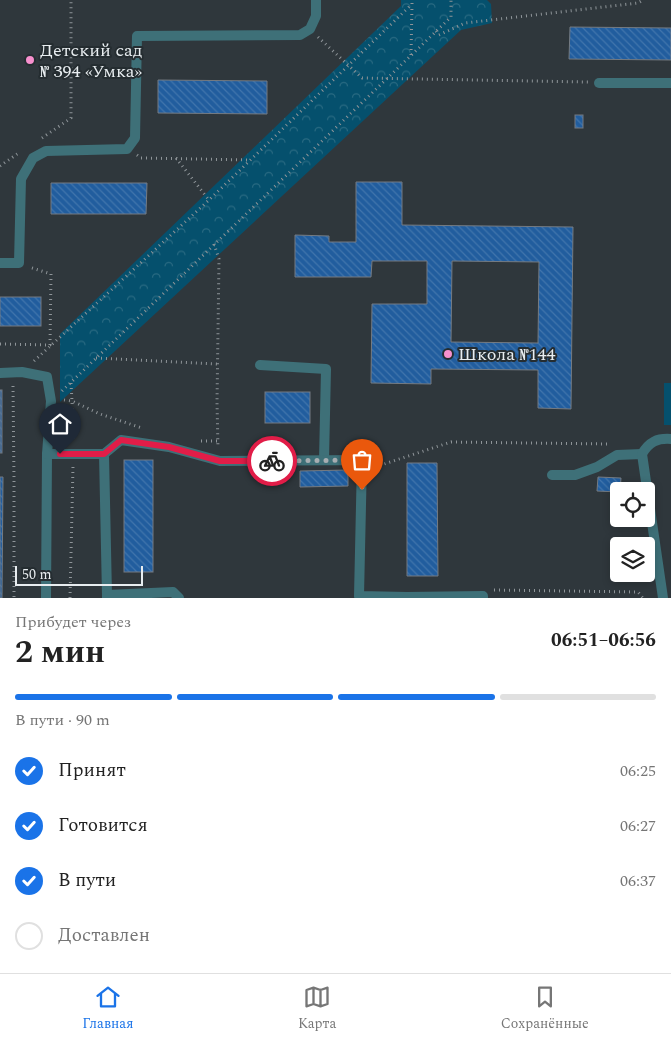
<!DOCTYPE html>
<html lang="ru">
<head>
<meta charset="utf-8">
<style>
	body { margin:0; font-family:Spectral,serif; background:#f6f6f6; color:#222; height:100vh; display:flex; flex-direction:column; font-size:19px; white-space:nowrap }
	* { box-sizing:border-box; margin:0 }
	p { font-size:16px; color:#767676 }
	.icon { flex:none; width:28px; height:28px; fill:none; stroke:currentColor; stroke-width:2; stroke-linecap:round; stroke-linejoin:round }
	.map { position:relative; height:598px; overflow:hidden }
	.side { display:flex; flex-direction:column; background:#fff; flex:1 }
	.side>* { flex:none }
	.tools { position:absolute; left:610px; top:482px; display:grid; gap:10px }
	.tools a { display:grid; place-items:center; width:45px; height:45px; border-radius:5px; background:#fff; box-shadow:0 2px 8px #0003; font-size:25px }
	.scale { position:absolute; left:15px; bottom:12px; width:128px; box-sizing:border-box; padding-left:5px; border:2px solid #e8edf0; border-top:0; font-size:14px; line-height:18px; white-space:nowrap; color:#e8edf0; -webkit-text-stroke:4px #252d31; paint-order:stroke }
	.pin { position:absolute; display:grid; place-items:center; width:42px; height:42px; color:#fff; margin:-51px -21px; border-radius:50% 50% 50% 0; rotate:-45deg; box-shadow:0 0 5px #0007 }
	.pin .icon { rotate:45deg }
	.courier { position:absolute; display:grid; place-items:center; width:50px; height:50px; margin:-25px; border:4px solid #e11d48; border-radius:50%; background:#fff; color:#222; box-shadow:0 1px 6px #0007 }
	.headline em { font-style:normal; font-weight:700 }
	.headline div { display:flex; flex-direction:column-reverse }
	.headline { display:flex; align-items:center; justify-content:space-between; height:85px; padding:0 15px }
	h1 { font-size:32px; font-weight:700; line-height:38px }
	.bar { display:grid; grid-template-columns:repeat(4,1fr); gap:8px 5px; align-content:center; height:60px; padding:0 15px }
	.bar i { height:6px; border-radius:4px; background:#e0e0e0 }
	.bar .active { background:#1a73e8 }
	.bar p { grid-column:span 4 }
	ol { padding:0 15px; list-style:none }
	li { display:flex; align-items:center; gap:15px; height:55px }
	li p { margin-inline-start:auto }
	li .icon { padding:5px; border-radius:50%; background:#1a73e8; color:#fff; stroke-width:4 }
	li:last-child { color:#767676 }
	li i { width:28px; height:28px; border:2px solid #e0e0e0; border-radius:50% }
	.tab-bar { display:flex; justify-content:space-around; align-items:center; height:70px; border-top:1px solid #e0e0e0; background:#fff; font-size:14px; color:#767676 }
	.tab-bar a { display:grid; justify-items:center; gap:2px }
	.tab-bar .active { color:#1a73e8 }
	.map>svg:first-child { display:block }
</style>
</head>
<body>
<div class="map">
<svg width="671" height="598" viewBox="0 0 671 598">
	<defs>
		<pattern id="park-crowns" width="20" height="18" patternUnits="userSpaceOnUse" patternTransform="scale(1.25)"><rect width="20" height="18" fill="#05506d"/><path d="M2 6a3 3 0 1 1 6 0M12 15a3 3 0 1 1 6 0" fill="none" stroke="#296a82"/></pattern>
		<pattern id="building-back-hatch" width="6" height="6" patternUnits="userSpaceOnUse" patternTransform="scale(1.25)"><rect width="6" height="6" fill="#215d9e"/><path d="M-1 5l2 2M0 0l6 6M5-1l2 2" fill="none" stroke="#4175ac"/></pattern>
	</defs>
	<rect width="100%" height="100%" fill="#2f373c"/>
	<rect fill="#05506d" x="664" y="383" width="7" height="42"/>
	<polygon fill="url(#park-crowns)" points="401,0 487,0 491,4 492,23 461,30 60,402 60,334 401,6"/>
	<g fill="url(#building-back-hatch)" stroke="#757b82" fill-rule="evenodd">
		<polygon points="570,27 671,28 671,60 569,59"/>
		<polygon points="158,80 267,81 267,114 158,113"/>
		<rect x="575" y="115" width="8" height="13"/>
		<path d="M356 182H402V225L573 227 571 409 538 408V370L431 369V384L371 383 372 304H427V261H372L371 277H295V235L329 236V242H356ZM452 261 539 262 538 343 451 342Z"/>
		<polygon points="51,183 147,183 146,214 51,214"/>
		<rect x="0" y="297" width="41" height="29"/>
		<rect x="0" y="390" width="2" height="63"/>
		<rect x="265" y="392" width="45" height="31"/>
		<rect x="124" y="460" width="29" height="112"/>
		<polygon points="407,463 437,463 438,576 407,576"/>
		<polygon points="348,470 348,486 300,487 300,471"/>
		<polygon points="0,477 3,477 2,598 0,598"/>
		<polygon points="598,477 621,478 620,491 619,492 597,491"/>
	</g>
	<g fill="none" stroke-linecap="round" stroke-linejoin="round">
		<g stroke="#8f9599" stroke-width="3" stroke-dasharray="1 4" stroke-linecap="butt">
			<polyline points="436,31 439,35 465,23 638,3 643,0"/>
			<polyline points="318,37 362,78 588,82"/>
			<polyline points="411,55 412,5"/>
			<polyline points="42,138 71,118 71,0"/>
			<polyline points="137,155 141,158 250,160"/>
			<polyline points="176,158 209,200"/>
			<polyline points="0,166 20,152"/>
			<polyline points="214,244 219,259 217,402 218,448"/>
			<polyline points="0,344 50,345 51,274 29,267"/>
			<polyline points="96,358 218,364"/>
			<polyline points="34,361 209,200 412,4 412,0"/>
			<polyline points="71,383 72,401 73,442"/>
			<polyline points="13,386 14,478 14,598"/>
			<polyline points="62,391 451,17 451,0"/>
			<polyline points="64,400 72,401 100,414 142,428"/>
			<polyline points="201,441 218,441"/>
			<polyline points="375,467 451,442 609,444"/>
			<polyline points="494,590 638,592 643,598"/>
			<polyline points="70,598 73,466"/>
		</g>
		<g stroke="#3e7078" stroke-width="10">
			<polyline points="599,83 671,83"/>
			<polyline points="0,263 19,263 21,179 33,158 46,151 127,149 135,138 137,36 300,35 310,29 316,16 316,0"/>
			<polyline points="260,365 326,369 324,460"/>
			<polyline points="0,373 22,372 47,377 51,401 47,454 46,598"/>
			<polyline points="47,454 104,454 107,595"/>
			<polyline points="104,454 121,440 169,447 220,461 362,460 359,596 407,597"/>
			<polyline points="552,475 575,475 597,467 617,455 642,454"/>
			<polyline points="107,598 107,595 173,592 179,598"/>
			<polyline points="407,598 407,597 483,596 483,598"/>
			<path d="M663 598 642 454C649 442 657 438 671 439"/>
		</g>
	</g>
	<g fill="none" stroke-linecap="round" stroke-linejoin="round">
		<polyline stroke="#a7adb1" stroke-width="5" stroke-dasharray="0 9" points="272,461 362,460 362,490"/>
		<polyline stroke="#e11d48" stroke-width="6" points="60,454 104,454 121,440 169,447 220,461 272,461"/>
	</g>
	<g fill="#f790ce" stroke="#252d31" stroke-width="2">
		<circle cx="30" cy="60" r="5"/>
		<circle cx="448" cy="354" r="5"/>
	</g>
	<g text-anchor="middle" stroke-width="4" stroke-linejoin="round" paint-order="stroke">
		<g font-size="18" fill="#e8edf0" stroke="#252d31" text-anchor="start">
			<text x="40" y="56">Детский сад<tspan x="40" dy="21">№ 394 «Умка»</tspan></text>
			<text x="458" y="360">Школа №144</text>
		</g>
	</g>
</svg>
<div class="tools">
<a><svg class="icon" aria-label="locate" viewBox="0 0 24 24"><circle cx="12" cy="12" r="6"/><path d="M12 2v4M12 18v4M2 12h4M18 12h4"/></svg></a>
<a><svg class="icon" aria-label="layers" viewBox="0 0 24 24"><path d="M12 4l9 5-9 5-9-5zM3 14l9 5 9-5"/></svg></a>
</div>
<div class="scale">50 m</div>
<div class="pin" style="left:362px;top:490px;background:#ea580c"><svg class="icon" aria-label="bag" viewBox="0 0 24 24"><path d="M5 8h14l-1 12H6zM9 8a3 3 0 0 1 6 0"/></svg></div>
<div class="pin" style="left:60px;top:454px;background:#1f2937"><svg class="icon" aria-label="home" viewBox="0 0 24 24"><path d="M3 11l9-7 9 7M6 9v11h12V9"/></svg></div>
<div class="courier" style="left:272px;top:461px"><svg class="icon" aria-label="bike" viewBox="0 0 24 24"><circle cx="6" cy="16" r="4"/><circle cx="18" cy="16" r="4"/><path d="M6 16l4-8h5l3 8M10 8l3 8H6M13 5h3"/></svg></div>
</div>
<section class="side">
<div class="headline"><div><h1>2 мин</h1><p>Прибудет через</p></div><em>06:51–06:56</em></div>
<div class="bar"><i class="active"></i><i class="active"></i><i class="active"></i><i></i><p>В пути · 90 m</p></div>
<ol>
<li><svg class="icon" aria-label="check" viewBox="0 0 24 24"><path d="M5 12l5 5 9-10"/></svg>Принят<p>06:25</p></li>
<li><svg class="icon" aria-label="check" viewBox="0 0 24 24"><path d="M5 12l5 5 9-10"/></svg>Готовится<p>06:27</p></li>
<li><svg class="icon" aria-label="check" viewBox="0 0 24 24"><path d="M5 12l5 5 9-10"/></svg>В пути<p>06:37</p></li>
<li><i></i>Доставлен</li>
</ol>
</section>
<nav class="tab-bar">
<a class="active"><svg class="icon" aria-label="home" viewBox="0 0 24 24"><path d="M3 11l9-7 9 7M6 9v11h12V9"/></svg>Главная</a>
<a><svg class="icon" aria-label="map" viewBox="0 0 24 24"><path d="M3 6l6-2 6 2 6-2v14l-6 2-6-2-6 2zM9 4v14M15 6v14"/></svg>Карта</a>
<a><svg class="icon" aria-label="saved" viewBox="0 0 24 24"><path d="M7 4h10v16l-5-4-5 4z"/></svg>Сохранённые</a>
</nav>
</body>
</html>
